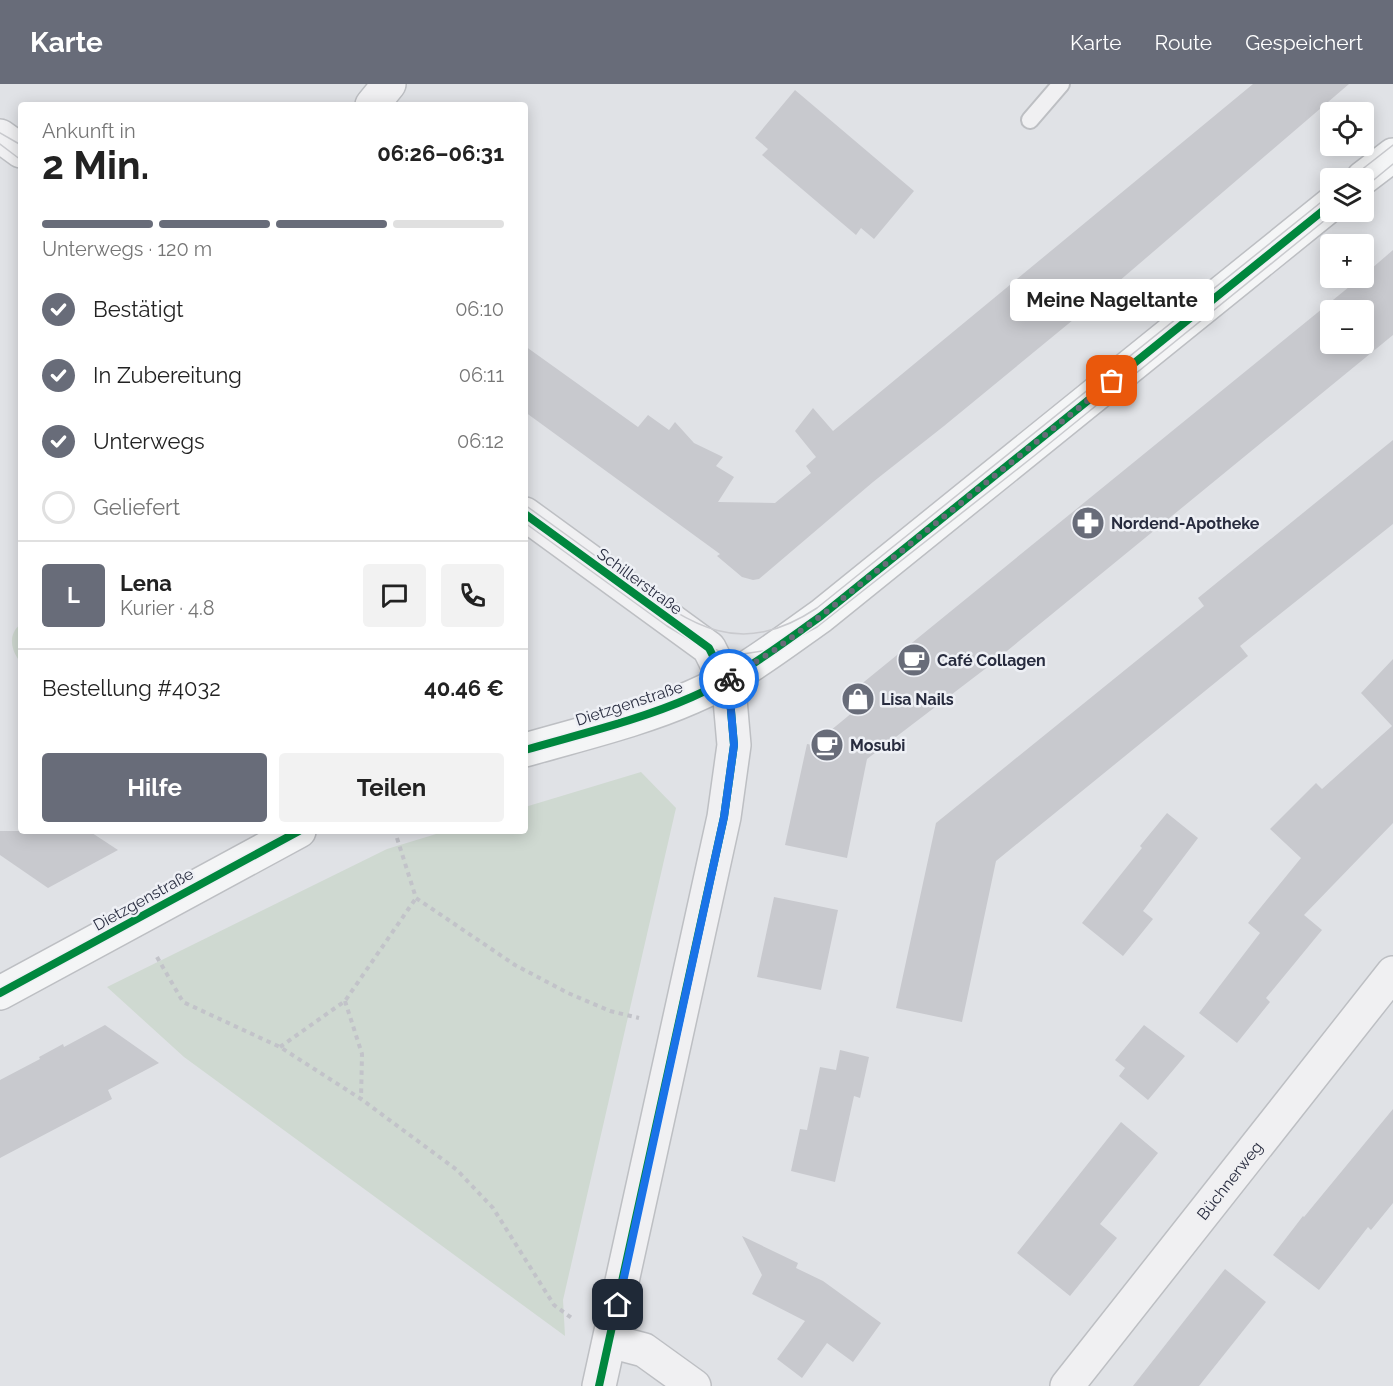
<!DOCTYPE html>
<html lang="de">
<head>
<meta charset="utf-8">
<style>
	body { margin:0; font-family:Raleway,sans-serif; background:#f2f2f2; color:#222; height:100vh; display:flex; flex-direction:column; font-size:22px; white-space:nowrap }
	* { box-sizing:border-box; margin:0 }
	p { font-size:20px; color:#767676 }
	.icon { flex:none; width:33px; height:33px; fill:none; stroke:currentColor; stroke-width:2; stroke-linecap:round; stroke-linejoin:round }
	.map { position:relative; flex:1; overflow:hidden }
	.drawer { position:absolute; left:18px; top:18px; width:510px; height:732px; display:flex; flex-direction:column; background:#fff; border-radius:6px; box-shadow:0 3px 15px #0003 }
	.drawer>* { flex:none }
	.buttons { position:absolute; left:1320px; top:18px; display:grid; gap:12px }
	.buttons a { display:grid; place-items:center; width:54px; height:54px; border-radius:6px; background:#fff; box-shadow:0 3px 15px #0003; font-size:30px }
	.pin { position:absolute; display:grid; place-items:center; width:51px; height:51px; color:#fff; margin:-26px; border-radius:12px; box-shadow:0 3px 9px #0006 }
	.courier { position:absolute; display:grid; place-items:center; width:60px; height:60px; margin:-30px; border:4px solid #1a73e8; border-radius:50%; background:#fff; color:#222; box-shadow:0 2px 8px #0007 }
	.bubble { position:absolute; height:42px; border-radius:6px; background:#fff; box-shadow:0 3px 15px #0003; font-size:20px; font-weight:700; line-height:42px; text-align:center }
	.head em { font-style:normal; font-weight:700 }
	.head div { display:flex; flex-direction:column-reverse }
	.head { display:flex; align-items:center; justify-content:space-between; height:102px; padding:0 24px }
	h1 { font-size:39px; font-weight:700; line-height:45px }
	.bar { display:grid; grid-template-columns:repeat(4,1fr); gap:9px 6px; align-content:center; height:72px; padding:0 24px }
	.bar i { height:8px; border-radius:4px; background:#e0e0e0 }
	.bar .selected { background:#686c79 }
	.bar p { grid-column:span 4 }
	.line { display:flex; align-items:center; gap:15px; padding:0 24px; border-top:2px solid #e0e0e0 }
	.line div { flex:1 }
	.round { display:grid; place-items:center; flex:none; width:63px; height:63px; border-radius:6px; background:#f2f2f2 }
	ol { padding:0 24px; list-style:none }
	li { display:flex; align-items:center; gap:18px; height:66px }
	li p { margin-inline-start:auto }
	li .icon { padding:6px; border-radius:50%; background:#686c79; color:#fff; stroke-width:4 }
	li:last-child { color:#767676 }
	li i { width:33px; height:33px; border:3px solid #e0e0e0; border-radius:50% }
	.action { display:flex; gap:12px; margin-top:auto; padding:12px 24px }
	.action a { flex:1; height:69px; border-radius:6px; background:#686c79; color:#fff; font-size:24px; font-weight:700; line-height:69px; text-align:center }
	.action a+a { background:#f2f2f2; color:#222 }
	header { display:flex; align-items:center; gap:36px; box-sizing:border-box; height:84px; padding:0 30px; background:#686c79; color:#fff }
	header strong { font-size:28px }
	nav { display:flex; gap:33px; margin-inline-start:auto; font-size:21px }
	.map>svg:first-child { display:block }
</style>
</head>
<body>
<header>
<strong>Karte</strong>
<nav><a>Karte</a><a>Route</a><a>Gespeichert</a></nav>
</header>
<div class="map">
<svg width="1393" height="1302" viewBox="0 0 1393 1302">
	<rect width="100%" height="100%" fill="#e0e2e6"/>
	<g fill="#cfd9d1">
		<path d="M21 540V579C11 567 7 550 21 540Z"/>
		<polygon points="641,688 676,724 563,1216 565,1252 184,973 107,903 387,765 446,747 525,747 525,723"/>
	</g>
	<g fill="#c8c9ce" fill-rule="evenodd">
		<polygon points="1253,0 1349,0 1090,222 944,342 873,398 759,495 753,496 742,493 717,472 720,470 525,328 525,262 638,343 648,331 669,346 675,338 694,359 723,373 716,382 734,393 718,418 775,419 811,389 806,382 816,373 795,347 813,324 833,347"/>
		<polygon points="795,6 914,107 874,155 861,144 856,151 762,71 768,65 755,54"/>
		<path d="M1393 166V251L985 585 867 675 847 774 785 761 807 660 813 661 853 628 843 615 1360 194H1364V191ZM1330 226H1364V260H1330Z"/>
		<polygon points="1393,356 1393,440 1240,562 1248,572 996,777 962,938 896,924 936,739 1204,522 1198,514"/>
		<polygon points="1393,575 1393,739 1304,831 1322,846 1266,914 1270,918 1237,959 1199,929 1260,849 1248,839 1301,774 1270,745 1316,699 1322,705 1392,642 1361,609"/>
		<polygon points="1167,729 1198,754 1143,827 1153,835 1123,872 1082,839 1142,764 1140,762"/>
		<polygon points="0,747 89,747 118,766 48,804 0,771"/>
		<polygon points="774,813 838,826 821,906 757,893"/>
		<polygon points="105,941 159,979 108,1006 112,1015 0,1074 0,996 40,975 39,973 63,960 64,963"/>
		<polygon points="1144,941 1185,972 1148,1016 1119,992 1125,984 1115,976"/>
		<polygon points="840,966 869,973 860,1014 854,1012 835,1098 791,1087 800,1045 807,1046 820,983 836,986"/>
		<polygon points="1393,1025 1393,1119 1371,1146 1368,1143 1319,1206 1273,1171 1303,1132 1304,1133"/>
		<polygon points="1121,1038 1158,1069 1100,1140 1117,1154 1070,1212 1017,1169"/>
		<polygon points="742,1152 798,1179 796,1184 823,1197 881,1239 853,1278 827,1259 802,1294 777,1275 805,1237 752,1210 762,1191"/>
		<polygon points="1225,1185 1266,1218 1199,1302 1133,1302"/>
	</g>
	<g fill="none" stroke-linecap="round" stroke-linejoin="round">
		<g stroke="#bdbfc3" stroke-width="20">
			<polyline id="service" points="1030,36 1061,0"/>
		</g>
		<g stroke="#bdbfc3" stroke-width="36">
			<g id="minor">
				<polyline points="372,21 389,0"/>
				<polyline points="610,1257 644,1266 694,1302"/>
				<path id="s1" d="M1067 1302 1393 889"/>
			</g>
		</g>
		<g stroke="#bdbfc3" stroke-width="36">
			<g id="tertiary">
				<polyline points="0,52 21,67"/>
				<polyline points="525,430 709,564 729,604 734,661 724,733 599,1302"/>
			</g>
		</g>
		<g stroke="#bdbfc3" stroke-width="36">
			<g id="primary">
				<polyline points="1363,94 1393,71"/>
				<path d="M525 666C580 650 640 636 692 613 739 593 780 561 821 532L1330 121"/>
				<polyline points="0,909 299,747"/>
			</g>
		</g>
		<g stroke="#c2c3c9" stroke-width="4" stroke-dasharray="4.5 4.5" stroke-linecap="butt">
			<polyline points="397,754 416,814 515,881 568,909 610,927 639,934"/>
			<polyline points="157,873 183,918 280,963 361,1015 457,1086 493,1124 554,1221 573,1235"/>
			<polyline points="345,917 362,970 361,1015"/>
			<polyline points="280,963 345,917 416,814"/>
		</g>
		<use href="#service" stroke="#f0f0f2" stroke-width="16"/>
		<use href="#minor" stroke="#f0f0f2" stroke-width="33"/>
		<use href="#tertiary" stroke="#f0f0f2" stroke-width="33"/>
		<use href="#primary" stroke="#f4f5f6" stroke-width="33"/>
		<g stroke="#c9cace" stroke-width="1.5">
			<polyline points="0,49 21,61"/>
			<polyline points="0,60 21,76"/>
			<polyline points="1351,94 1393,61"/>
			<polyline points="1364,104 1393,80"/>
			<path d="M525 421C557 444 590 468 622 491 690 540 737 577 817 524L1330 111"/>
			<polyline points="525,439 667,542 692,557 722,568 743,570 776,565 817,543 1034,372 1335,128"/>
		</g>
		<g stroke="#eef0f5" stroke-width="11">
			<g id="cycleway">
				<polyline points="525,430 709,564 729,604 734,661 724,733 599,1302"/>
				<path d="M525 666C580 650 640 636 692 613 739 593 780 561 821 532L1330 121"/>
				<polyline points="0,909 299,747"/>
			</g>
		</g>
		<use href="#cycleway" stroke="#00873e" stroke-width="8"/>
	</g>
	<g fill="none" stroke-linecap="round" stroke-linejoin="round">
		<polyline stroke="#686c79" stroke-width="6" stroke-dasharray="0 10.8" points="729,595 773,567 821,532 1112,297"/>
		<polyline stroke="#1a73e8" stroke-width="8" points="618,1221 724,733 734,661 729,604 726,596 729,595"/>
	</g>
	<defs>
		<g id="pharmacy-disc" transform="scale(1.725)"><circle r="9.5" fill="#686c79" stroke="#eef0f5"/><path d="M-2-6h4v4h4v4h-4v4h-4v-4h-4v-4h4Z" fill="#fff"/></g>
		<g id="cafe-disc" transform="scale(1.725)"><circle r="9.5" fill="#686c79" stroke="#eef0f5"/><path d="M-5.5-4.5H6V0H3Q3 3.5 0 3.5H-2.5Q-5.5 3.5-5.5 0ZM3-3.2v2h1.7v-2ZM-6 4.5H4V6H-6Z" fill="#fff"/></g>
		<g id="shop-disc" transform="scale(1.725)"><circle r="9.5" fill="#686c79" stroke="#eef0f5"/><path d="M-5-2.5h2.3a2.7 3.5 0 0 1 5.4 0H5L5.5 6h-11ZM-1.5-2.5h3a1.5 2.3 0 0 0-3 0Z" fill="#fff"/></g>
	</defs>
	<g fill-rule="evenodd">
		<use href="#pharmacy-disc" x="1088" y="439"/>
		<use href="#cafe-disc" x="914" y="576"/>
		<use href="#shop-disc" x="858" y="615"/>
		<use href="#cafe-disc" x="827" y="661"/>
	</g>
	<g text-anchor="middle" stroke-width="5" stroke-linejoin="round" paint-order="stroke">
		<g font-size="16" font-weight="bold" fill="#282c3f" stroke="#eef0f5" text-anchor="start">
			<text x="1111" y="445">Nordend-Apotheke</text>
			<text x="937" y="582">Café Collagen</text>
			<text x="881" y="621">Lisa Nails</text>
			<text x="850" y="667">Mosubi</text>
		</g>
		<g font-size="16" fill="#282c3f" stroke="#eef0f5">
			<text transform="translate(640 497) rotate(36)" y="6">Schillerstraße</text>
			<text transform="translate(629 619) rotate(-18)" y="6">Dietzgenstraße</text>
			<text transform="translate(143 815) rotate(-29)" y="6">Dietzgenstraße</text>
			<text dy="6" stroke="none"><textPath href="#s1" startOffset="262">Büchnerweg</textPath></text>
		</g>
	</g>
</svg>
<div class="buttons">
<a><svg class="icon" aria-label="locate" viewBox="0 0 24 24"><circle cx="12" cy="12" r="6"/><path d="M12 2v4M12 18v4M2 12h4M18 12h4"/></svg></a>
<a><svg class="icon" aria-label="layers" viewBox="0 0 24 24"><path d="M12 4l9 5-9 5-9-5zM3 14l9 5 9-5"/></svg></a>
<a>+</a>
<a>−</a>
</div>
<div class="pin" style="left:1112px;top:297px;background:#ea580c"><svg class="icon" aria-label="bag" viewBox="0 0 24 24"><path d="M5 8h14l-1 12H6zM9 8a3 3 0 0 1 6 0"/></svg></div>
<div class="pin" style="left:618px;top:1221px;background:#1f2937"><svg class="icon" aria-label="home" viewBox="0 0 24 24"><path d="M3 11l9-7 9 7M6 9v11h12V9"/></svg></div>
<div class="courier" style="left:729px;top:595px"><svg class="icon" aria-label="bike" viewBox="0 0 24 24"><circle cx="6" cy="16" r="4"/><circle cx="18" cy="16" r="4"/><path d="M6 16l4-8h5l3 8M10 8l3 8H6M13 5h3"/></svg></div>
<div class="bubble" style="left:1010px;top:195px;width:204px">Meine Nageltante</div>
<section class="drawer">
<div class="head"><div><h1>2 Min.</h1><p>Ankunft in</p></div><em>06:26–06:31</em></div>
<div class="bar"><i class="selected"></i><i class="selected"></i><i class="selected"></i><i></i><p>Unterwegs · 120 m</p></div>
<ol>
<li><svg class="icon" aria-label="check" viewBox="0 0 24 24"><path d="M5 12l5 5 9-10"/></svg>Bestätigt<p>06:10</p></li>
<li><svg class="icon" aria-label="check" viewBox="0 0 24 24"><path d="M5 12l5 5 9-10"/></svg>In Zubereitung<p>06:11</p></li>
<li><svg class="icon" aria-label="check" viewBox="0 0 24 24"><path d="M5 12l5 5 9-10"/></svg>Unterwegs<p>06:12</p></li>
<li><i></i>Geliefert</li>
</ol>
<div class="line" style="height:108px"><b class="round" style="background:#686c79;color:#fff">L</b><div><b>Lena</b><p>Kurier · 4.8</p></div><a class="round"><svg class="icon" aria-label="chat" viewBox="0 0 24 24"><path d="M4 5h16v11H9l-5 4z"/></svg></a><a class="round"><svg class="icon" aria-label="phone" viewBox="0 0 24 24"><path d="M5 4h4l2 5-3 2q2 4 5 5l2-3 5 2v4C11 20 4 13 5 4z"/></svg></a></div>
<div class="line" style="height:78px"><div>Bestellung #4032</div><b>40.46 €</b></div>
<div class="action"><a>Hilfe</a><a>Teilen</a></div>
</section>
</div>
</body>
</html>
